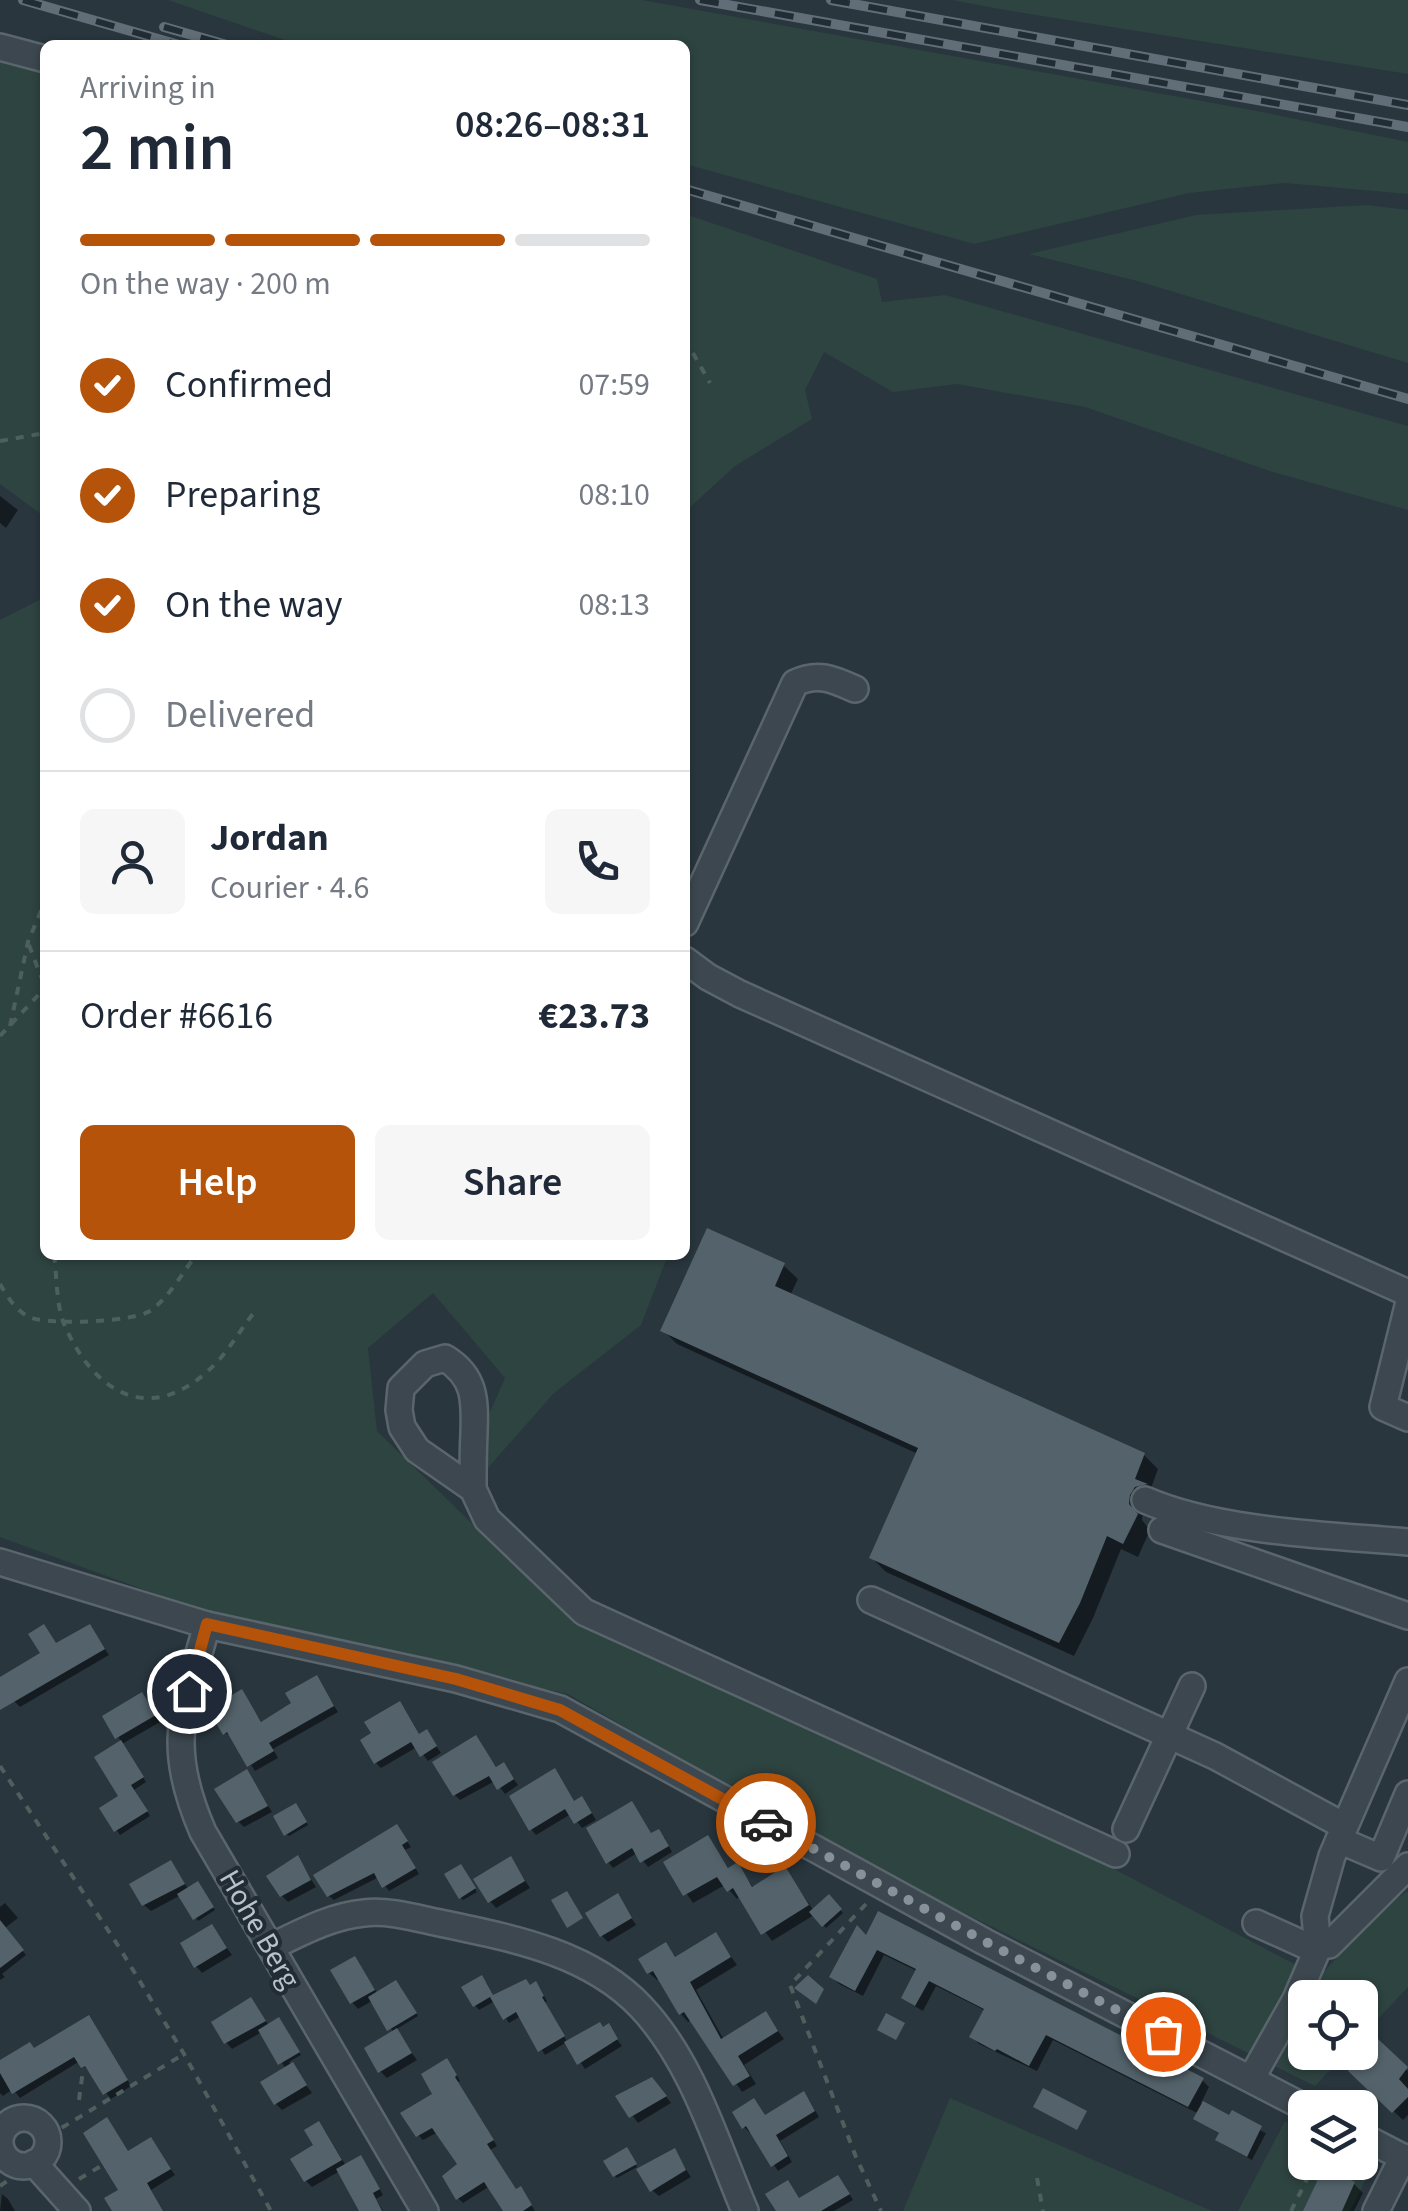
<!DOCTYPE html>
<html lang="en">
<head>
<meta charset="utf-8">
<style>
	body { margin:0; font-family:"Source Sans 3",sans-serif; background:#f6f6f7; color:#1f2937; height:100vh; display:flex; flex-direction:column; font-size:38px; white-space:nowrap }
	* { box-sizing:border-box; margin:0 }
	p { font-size:32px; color:#747a83 }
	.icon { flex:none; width:55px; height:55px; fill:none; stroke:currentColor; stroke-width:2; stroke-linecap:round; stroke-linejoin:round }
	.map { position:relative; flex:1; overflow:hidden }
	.panel { position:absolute; left:40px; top:40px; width:650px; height:1220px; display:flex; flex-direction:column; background:#fff; border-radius:15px; box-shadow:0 2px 8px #0004 }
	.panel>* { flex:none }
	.tools { position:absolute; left:1288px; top:1980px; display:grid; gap:20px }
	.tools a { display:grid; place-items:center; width:90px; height:90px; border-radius:15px; background:#fff; box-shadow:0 2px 8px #0004; font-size:50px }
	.pin { position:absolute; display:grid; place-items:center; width:85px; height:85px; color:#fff; margin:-42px; border:5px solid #fff; border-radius:50%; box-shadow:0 2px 10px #0007 }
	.courier { position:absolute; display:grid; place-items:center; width:100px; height:100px; margin:-50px; border:8px solid #b45309; border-radius:50%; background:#fff; color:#222; box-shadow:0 2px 12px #0007 }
	.summary em { font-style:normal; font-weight:600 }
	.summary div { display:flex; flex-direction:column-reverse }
	.summary { display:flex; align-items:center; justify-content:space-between; height:170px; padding:0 40px }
	h1 { font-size:65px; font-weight:600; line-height:75px }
	.bar { display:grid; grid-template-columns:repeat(4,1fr); gap:15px 10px; align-content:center; height:120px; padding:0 40px }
	.bar i { height:12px; border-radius:8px; background:#e0e1e3 }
	.bar .on { background:#b45309 }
	.bar p { grid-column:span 4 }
	.line { display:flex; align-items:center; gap:25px; padding:0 40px; border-top:2px solid #e0e1e3 }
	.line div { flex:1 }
	.round { display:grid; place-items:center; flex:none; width:105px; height:105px; border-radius:15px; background:#f6f6f7 }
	ol { padding:0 40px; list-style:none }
	li { display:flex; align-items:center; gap:30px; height:110px }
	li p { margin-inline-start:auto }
	li .icon { padding:10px; border-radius:50%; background:#b45309; color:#fff; stroke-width:4 }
	li:last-child { color:#747a83 }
	li i { width:55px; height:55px; border:5px solid #e0e1e3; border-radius:50% }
	.button { display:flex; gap:20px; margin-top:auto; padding:20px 40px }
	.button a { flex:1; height:115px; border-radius:15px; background:#b45309; color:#fff; font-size:40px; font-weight:600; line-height:115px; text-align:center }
	.button a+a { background:#f6f6f7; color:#1f2937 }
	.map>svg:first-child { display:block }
</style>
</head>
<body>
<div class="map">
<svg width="1408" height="2211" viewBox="0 0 1408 2211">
	<rect width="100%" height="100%" fill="#29363e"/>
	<g fill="#2e4441">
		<polygon points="168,0 642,0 1257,111 1408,142 1408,194 1285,183 1189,193 974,244 685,164 685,45 299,45"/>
		<polygon points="952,0 1408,0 1408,74 1005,10"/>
		<polygon points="0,59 45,71 45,517 0,484"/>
		<polygon points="1367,205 1408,210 1408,363 1141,282 1029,254 1196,215"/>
		<polygon points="685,214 877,279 882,302 945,295 1408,426 1408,510 1273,472 1085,407 957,384 893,392 824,352 805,390 812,419 735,466 687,510"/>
		<polygon points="45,597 45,1255 668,1255 641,1325 554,1393 479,1478 483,1428 505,1378 433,1293 368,1348 377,1431 530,1580 606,1633 987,1802 1319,1977 1385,1906 1408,1891 1408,1987 1360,2038 1360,1998 1305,1998 1305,2052 1346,2053 1315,2086 846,1855 568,1694 213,1615 0,1537 0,620"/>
		<polygon points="950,2098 1212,2211 903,2211"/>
		<polygon points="1285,2121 1305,2132 1305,2162 1359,2163 1371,2169 1350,2211 1238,2211"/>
	</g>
	<g fill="#0007">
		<polygon points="0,496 18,510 6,528 0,523"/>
		<polygon points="783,1265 798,1279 790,1296 1144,1455 1158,1469 1143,1510 1142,1520 1150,1530 1138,1557 1121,1549 1093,1618 1074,1656 886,1572 872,1558 918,1454 677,1344 663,1330"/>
		<polygon points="90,1627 109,1655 20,1707 14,1701 44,1653"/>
		<polygon points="316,1678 338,1712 273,1749 278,1758 255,1771 233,1737 225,1733 242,1692 263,1724 295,1704"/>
		<polygon points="142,1695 160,1722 122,1744 146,1782 134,1790 150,1816 120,1835 102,1808 121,1797 98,1758 122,1743 105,1717"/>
		<polygon points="405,1710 420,1736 427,1732 441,1753 428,1761 417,1747 381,1768 376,1763"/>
		<polygon points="476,1738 498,1769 504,1766 518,1785 505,1794 495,1781 460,1800 455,1795"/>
		<polygon points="247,1772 272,1812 244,1827 238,1821"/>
		<polygon points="575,1803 587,1805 596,1820 582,1828 571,1814 536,1835 531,1829"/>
		<polygon points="298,1808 308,1825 289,1836 286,1834"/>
		<polygon points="637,1810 652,1835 664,1837 672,1852 648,1867 637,1853 613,1868 608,1862"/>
		<polygon points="401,1832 411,1847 405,1850 419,1874 389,1891 379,1877 334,1900 329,1896"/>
		<polygon points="708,1838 730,1870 737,1866 754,1888 785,1869 814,1911 829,1898 843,1913 826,1928 814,1915 772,1941 739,1897 737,1899 725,1885 693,1903 666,1863"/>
		<polygon points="297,1858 316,1887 288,1902 282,1896"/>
		<polygon points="511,1859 530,1888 496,1908 490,1901"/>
		<polygon points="170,1863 189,1890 200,1887 215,1910 198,1921 181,1895 151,1911 144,1905 133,1885"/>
		<polygon points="463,1869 477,1892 463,1900 461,1898"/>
		<polygon points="617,1896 636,1925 608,1942 602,1936"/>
		<polygon points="5,1903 18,1918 5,1928 26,1955 2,1974 5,1977 0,1980 0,1907"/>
		<polygon points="212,1927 232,1955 202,1973 196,1966"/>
		<polygon points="716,1935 737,1965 696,1990 724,2040 765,2014 784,2039 744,2065 756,2084 742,2092 692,2019 688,2022 681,2014 660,1978 657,1980 649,1973 666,1945 677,1959"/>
		<polygon points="867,1939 1202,2080 1209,2087 1201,2103 1266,2133 1252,2160 1224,2145 1218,2140 1221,2135 1196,2119 1199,2114 1053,2040 1037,2071 979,2044 972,2037 986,2011 936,1986 923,2011 911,2004 904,1997 917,1971 884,1955 863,1996 839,1984 832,1977"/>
		<polygon points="354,1959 378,1994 399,1985 418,2016 395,2030 417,2060 387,2078 380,2071 394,2033 372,2001 358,2009 352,2002"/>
		<polygon points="486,1982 494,1997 531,1987 540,1989 547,2001 544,2003 568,2043 608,2027 622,2046 585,2069 567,2042 545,2055 521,2016 509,2023 495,2001 479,2010 475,2005"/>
		<polygon points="257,2007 269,2026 281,2023 301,2055 289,2062 312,2093 282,2110 276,2104 286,2069 262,2032 232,2049 226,2042"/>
		<polygon points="94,2024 131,2086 111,2099 80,2061 20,2098 13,2089 3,2096 0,2093 0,2063"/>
		<polygon points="1378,2042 1408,2071 1408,2115 1403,2120 1351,2071"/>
		<polygon points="452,2066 460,2081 458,2082 497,2146 490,2150 517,2191 525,2195 535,2211 506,2211 490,2186 463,2203 458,2198 460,2165 438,2132 423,2140 418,2135"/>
		<polygon points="658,2086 671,2103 638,2123 619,2097"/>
		<polygon points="809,2100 819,2117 780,2141 792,2162 778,2171 752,2131 750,2133 744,2127 735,2112 754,2101 766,2117"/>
		<polygon points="325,2131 346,2166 365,2163 383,2195 376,2199 383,2211 359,2211 361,2210 340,2171 312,2187 306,2181"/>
		<polygon points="151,2140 175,2175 151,2190 163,2211 115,2211 129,2153"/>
		<polygon points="674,2151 691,2177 659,2196 652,2190"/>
		<polygon points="629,2152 637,2167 617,2178 615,2176"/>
		<polygon points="843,2183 853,2200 834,2211 779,2211"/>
		<polygon points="1354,2184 1363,2193 1354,2211 1306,2211"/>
		<polygon points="2,2194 8,2199 15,2211 0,2211"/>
	</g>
	<g fill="#54636b">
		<polygon points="707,1228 785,1263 775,1286 1145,1453 1135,1479 1148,1484 1135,1487 1130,1495 1129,1504 1138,1514 1123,1544 1107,1536 1080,1603 1059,1643 869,1558 918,1448 660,1331"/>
		<polygon points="44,1624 56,1643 90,1624 105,1649 0,1710 0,1677 40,1653 28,1634"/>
		<polygon points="317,1675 334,1706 269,1743 274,1751 247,1767 227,1732 223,1735 208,1709 242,1689 261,1722 291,1703 285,1693"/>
		<polygon points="142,1692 156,1715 115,1739 102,1716"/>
		<polygon points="400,1701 419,1734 427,1729 437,1746 420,1757 411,1742 374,1764 360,1740 371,1733 364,1722"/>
		<polygon points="476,1735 496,1767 504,1762 514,1779 497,1790 489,1776 453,1796 432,1762"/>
		<polygon points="121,1740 144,1777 131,1785 148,1811 114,1832 99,1808 118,1796 94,1757"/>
		<polygon points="555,1768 574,1801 582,1796 592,1813 574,1824 565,1809 529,1831 509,1796"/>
		<polygon points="247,1769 268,1806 236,1823 214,1789"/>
		<polygon points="632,1801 651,1833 659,1829 669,1846 640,1863 632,1848 606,1864 586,1828"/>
		<polygon points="296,1803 307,1822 284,1836 273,1816"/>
		<polygon points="397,1824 408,1841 402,1845 416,1868 382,1888 374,1873 327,1897 313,1875"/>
		<polygon points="708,1835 728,1868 738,1862 752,1887 785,1866 809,1905 761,1935 733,1888 727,1892 717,1877 683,1896 663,1862"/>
		<polygon points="298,1855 311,1880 280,1897 266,1876"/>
		<polygon points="511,1856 525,1881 488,1903 473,1879"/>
		<polygon points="171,1860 185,1884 142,1906 129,1884"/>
		<polygon points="461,1864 476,1888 459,1899 444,1874"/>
		<polygon points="198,1881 214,1907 193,1920 177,1894"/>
		<polygon points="567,1891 583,1918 567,1928 551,1900"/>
		<polygon points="618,1893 632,1918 600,1937 585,1913"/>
		<polygon points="829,1894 842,1909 822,1927 809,1912"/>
		<polygon points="878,1911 1204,2078 1188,2107 1046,2035 1029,2066 997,2049 995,2051 969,2037 984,2009 929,1981 915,2006 901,1998 916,1969 877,1950 855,1991 829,1977 857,1925 866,1935"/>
		<polygon points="0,1920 24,1950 0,1968"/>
		<polygon points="212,1924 227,1948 194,1968 180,1943"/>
		<polygon points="716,1932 731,1957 690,1982 721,2039 766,2011 778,2031 738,2056 750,2076 733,2086 684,2012 679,2015 653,1971 647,1974 638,1959 666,1942 675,1957"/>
		<polygon points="355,1956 375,1990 350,2004 330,1970"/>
		<polygon points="482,1975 493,1995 526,1979 530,1985 536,1981 544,1996 542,1997 565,2036 538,2052 516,2012 503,2020 490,1997 473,2007 461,1987"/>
		<polygon points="808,1975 824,1989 816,2004 794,1988"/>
		<polygon points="396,1980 417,2013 387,2031 368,1997"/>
		<polygon points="251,1997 266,2021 224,2044 211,2022"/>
		<polygon points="886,2013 905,2023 896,2040 877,2030"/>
		<polygon points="89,2015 128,2080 103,2095 85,2066 81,2068 74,2057 12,2094 0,2073 0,2060 30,2042 34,2048"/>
		<polygon points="279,2017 300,2052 278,2065 258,2030"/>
		<polygon points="600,2022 603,2027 609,2023 618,2039 577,2065 564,2042"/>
		<polygon points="397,2028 412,2053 378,2073 364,2048"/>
		<polygon points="1378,2039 1408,2067 1399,2079 1408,2089 1408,2097 1392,2113 1348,2071"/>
		<polygon points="447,2058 457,2075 455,2077 494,2140 487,2144 516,2189 521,2186 532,2205 523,2211 503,2211 484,2182 456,2200 442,2176 457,2164 432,2128 416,2137 400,2113 432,2094 421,2074"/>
		<polygon points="293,2062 307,2085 274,2105 260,2082"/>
		<polygon points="652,2077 667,2096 629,2118 615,2096"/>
		<polygon points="1043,2088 1087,2111 1077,2130 1033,2107"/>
		<polygon points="804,2091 815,2111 776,2135 788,2156 771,2167 746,2126 742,2129 732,2112 754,2098 765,2115"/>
		<polygon points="1203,2101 1229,2115 1232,2110 1262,2126 1247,2157 1215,2140 1219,2133 1193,2119"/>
		<polygon points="107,2117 128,2151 151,2137 171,2169 147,2183 163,2211 112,2211 104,2198 118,2190 83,2133"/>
		<polygon points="319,2121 342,2160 304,2182 290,2159 313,2145 304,2130"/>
		<polygon points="627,2147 637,2164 613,2177 603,2161"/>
		<polygon points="675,2148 686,2170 650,2192 636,2169"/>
		<polygon points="361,2155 380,2189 373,2193 382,2211 359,2211 336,2169"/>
		<polygon points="1324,2167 1355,2182 1342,2211 1303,2211"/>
		<polygon points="838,2175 850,2194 821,2211 776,2211 765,2194 788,2180 799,2198"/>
	</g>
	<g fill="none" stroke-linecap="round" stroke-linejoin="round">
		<g stroke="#5a656c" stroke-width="30">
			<g id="minor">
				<polyline points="0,47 45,59"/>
				<path d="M685 923 795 683C818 672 833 679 855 689"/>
				<polyline points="685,960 708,977 740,994 1408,1293"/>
				<polyline points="1408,1306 1383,1407 1408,1418"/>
				<path d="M473 1489C473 1471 473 1452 474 1433 475 1401 476 1377 445 1358L425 1364 401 1388 399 1410 402 1427 417 1450 473 1489 487 1519 584 1612 1116 1854"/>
				<path d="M1145 1500C1219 1532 1327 1535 1408 1542"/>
				<polyline points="1162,1530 1408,1616"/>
				<polyline points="0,1562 207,1625 456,1679 560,1709 985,1942 1306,2108"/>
				<polyline points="871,1600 1215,1756 1344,1826"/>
				<path d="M207 1625C183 1711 165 1745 203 1832L425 2211"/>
				<polyline points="1126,1829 1192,1686"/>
				<polyline points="1339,1840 1381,1858 1408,1794"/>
				<polyline points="1256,1923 1307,1946 1329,1945 1408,1866"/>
				<path d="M271 1947C300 1933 331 1916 364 1913 389 1910 416 1918 440 1923 511 1938 589 1952 641 2007 693 2062 716 2143 745 2211"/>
				<polyline points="1251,2079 1296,1999 1318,1948 1315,1916 1332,1856 1408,1681"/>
				<circle cx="24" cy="2142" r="24"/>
				<polyline points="1360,2135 1408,2160"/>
				<polyline points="34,2163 77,2211"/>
				<polyline points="1376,2211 1403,2157"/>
			</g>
		</g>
		<g stroke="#4d605e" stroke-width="4" stroke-dasharray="8 8" stroke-linecap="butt">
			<polyline points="685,339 710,383"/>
			<polyline points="0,441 45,433"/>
			<polyline points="29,945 45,987"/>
			<polyline points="10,1026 28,942 45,901"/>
			<polyline points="0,1036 45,988"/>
			<polyline points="45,1193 45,1195"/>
			<path d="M54 1255C57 1276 56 1304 64 1324 97 1400 157 1427 219 1360 232 1345 243 1326 256 1310"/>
			<path d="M0 1284C7 1296 17 1313 32 1318 52 1325 133 1322 150 1311 168 1299 183 1272 196 1255"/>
			<polyline points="0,1766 119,1947 184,2054 271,2211"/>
			<polyline points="866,1904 790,1985 856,2157 881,2211"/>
			<polyline points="79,2100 83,2070"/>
			<polyline points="48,2136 184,2054"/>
			<polyline points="1037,2178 1043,2211"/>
			<polyline points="79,2179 101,2166"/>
			<polyline points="0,2186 17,2174"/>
			<polyline points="1291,2211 1308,2177 1317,2181 1326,2162"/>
		</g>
		<use href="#minor" stroke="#3c474f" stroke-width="25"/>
		<g stroke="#616e77" stroke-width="10">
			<g id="rail">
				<polyline points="23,0 179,45"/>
				<polyline points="700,0 1408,127"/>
				<polyline points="831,0 1408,105"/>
				<polyline points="164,27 227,45"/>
				<polyline points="685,189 1408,399"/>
			</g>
		</g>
		<use href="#rail" stroke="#212c34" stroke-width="6" stroke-dasharray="19" stroke-linecap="butt"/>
	</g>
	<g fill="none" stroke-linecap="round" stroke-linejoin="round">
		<polyline stroke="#879198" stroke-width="10" stroke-dasharray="0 18" points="766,1823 986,1942 1163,2034"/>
		<polyline stroke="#b45309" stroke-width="12" points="189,1691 207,1624 456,1679 560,1710 766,1823"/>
	</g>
	<g text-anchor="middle" stroke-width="8" stroke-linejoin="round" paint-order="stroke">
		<g font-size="30" fill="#b9c2c9" stroke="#212c34">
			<text transform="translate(260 1929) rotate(60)" y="10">Hohe Berg</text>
		</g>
	</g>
</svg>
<div class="tools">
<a><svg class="icon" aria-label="locate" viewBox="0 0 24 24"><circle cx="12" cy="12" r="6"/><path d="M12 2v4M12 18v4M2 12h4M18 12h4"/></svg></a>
<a><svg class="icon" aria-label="layers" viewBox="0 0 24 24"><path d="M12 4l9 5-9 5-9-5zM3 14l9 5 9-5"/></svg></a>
</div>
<div class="pin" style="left:1163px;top:2034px;background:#ea580c"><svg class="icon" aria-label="bag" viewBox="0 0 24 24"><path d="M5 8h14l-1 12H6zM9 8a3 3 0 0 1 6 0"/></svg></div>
<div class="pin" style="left:189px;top:1691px;background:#1f2937"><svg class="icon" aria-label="home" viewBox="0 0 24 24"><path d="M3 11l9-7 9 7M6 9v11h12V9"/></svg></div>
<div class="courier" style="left:766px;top:1823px"><svg class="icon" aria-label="car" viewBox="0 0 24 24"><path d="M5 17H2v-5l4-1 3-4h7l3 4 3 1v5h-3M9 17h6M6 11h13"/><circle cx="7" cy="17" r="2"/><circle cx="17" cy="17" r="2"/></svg></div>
<section class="panel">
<div class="summary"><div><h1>2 min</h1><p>Arriving in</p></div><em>08:26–08:31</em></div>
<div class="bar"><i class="on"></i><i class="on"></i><i class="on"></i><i></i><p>On the way · 200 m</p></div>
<ol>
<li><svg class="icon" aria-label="check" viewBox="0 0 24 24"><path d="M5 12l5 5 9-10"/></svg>Confirmed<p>07:59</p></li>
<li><svg class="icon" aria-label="check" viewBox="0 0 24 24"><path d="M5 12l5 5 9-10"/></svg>Preparing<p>08:10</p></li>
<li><svg class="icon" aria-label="check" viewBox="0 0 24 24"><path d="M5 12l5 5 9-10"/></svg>On the way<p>08:13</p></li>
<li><i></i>Delivered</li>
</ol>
<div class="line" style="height:180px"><a class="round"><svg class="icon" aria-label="person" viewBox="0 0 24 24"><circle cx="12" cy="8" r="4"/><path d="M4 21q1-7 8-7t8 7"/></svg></a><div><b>Jordan</b><p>Courier · 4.6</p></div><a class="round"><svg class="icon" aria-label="phone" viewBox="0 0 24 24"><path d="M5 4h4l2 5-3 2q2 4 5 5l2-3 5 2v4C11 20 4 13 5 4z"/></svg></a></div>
<div class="line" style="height:130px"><div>Order #6616</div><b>€23.73</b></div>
<div class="button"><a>Help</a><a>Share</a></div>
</section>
</div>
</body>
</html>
